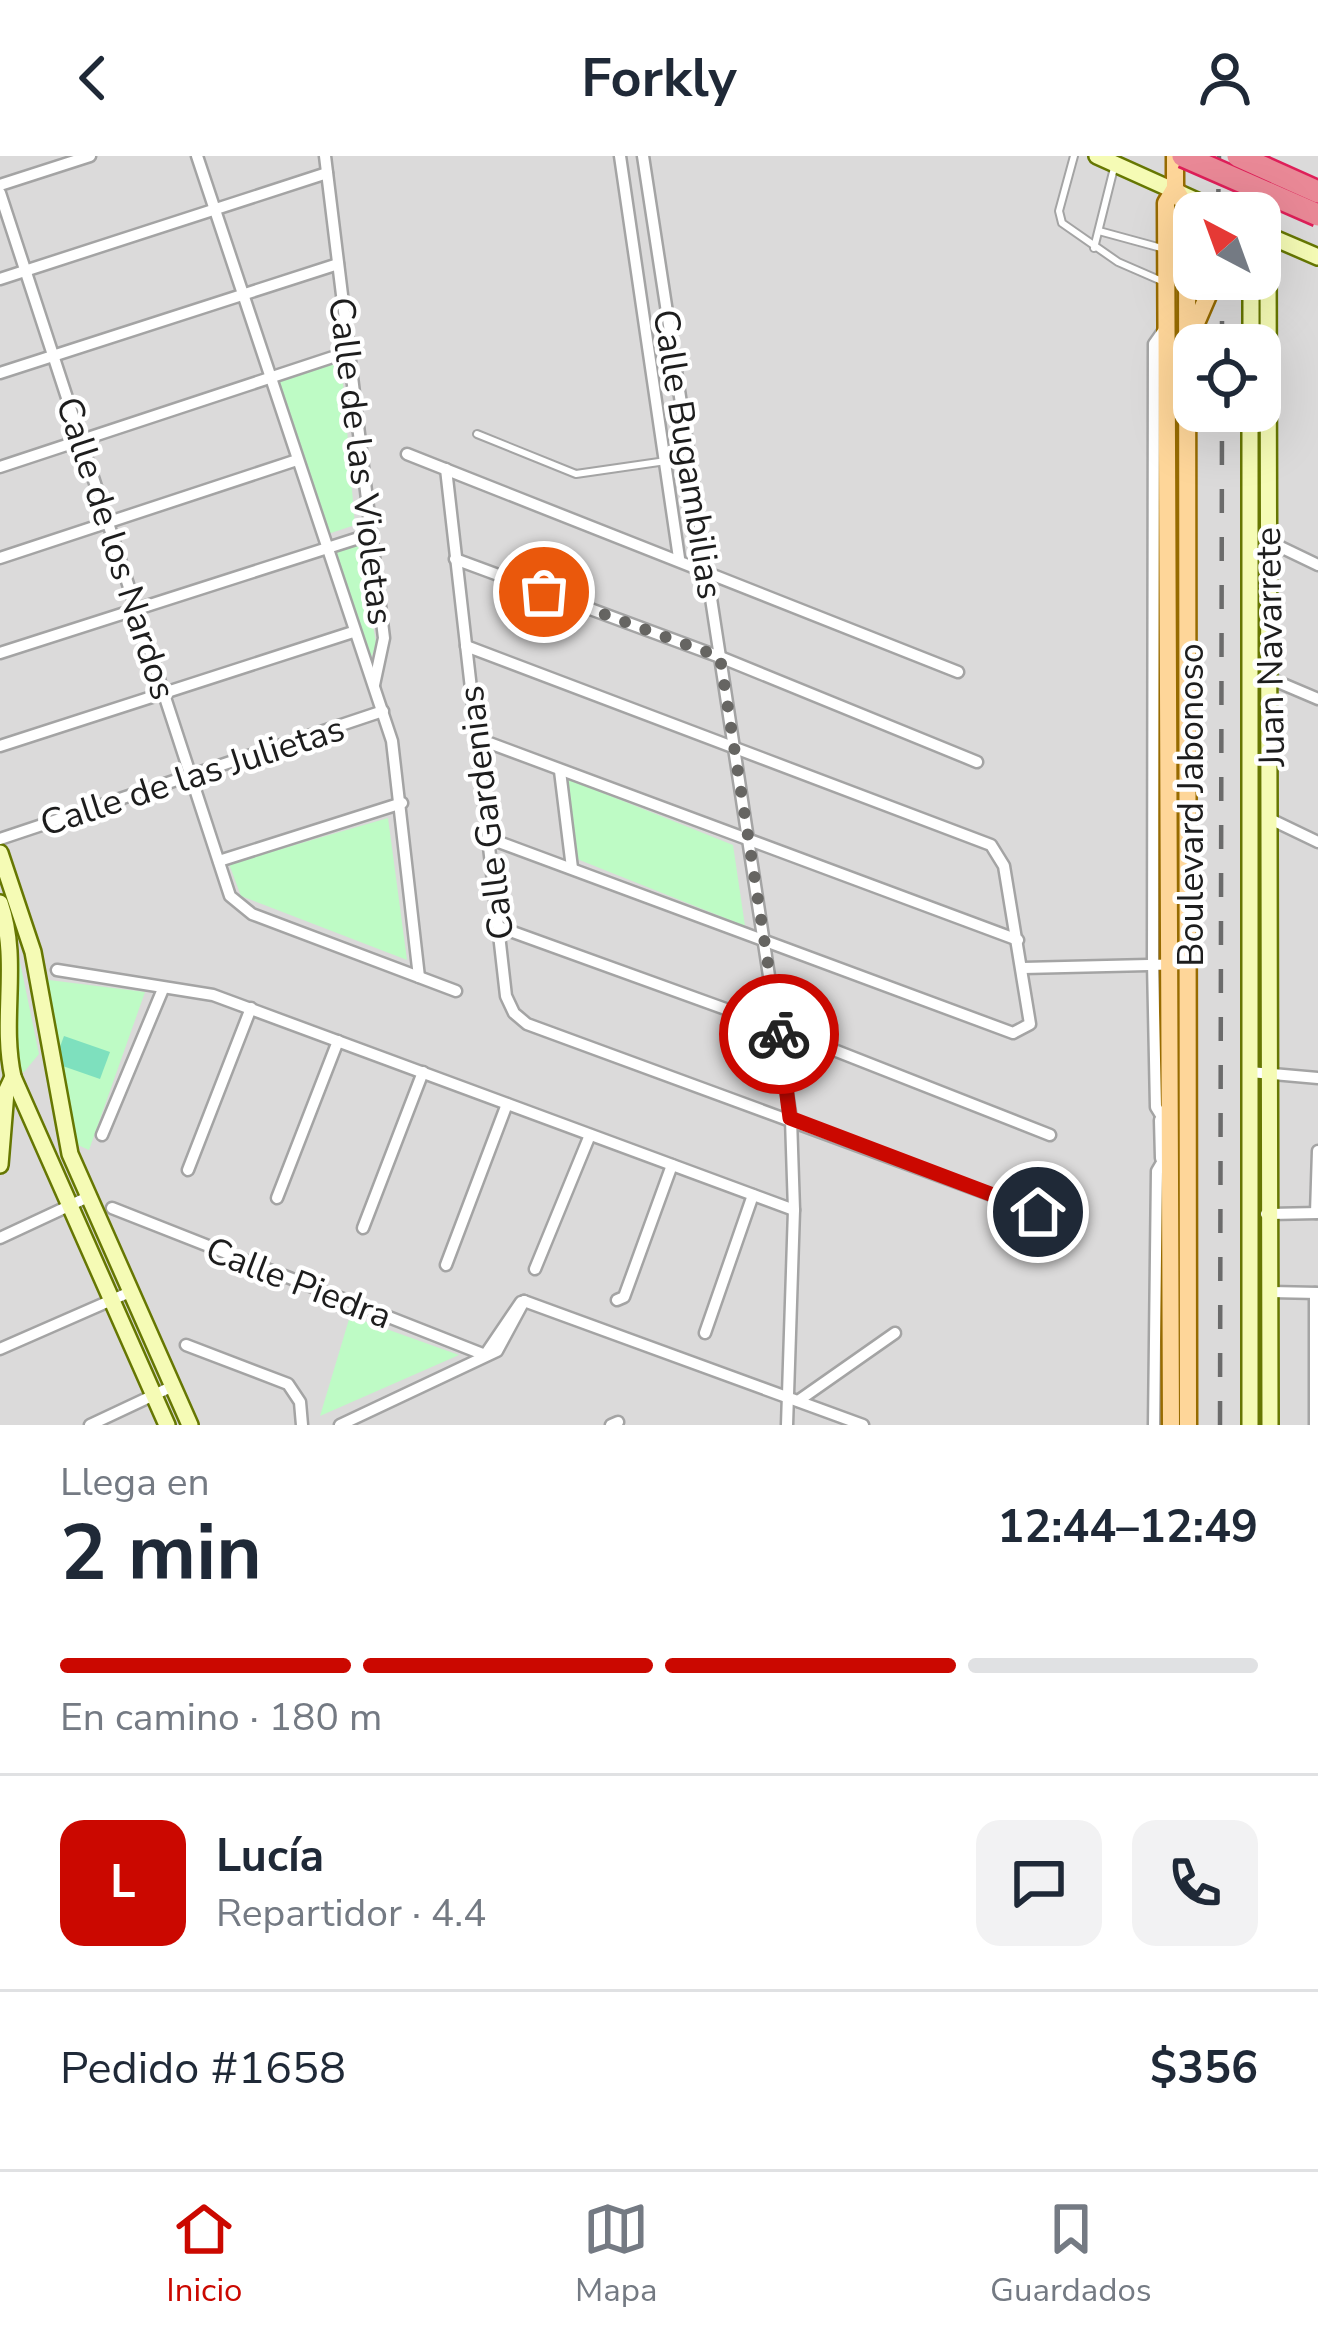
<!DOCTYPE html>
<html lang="es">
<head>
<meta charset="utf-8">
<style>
	body { margin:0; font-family:"Nunito Sans",sans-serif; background:#f2f2f3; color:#1f2937; height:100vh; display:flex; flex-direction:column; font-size:45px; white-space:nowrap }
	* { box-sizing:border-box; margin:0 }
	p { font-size:39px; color:#747a83 }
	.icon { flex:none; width:66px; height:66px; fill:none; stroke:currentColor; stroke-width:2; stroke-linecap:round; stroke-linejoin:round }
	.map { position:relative; height:1269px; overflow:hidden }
	.side { display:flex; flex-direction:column; background:#fff; flex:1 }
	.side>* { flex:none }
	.needle { width:78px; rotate:319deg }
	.controls { position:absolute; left:1173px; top:36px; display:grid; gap:24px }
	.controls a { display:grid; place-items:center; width:108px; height:108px; border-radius:24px; background:#fff; box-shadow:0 12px 48px #0002; font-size:60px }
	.pin { position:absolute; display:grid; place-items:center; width:102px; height:102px; color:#fff; margin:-51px; border:6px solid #fff; border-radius:50%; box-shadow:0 3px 12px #0007 }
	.courier { position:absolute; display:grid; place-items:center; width:120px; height:120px; margin:-60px; border:9px solid #cb0800; border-radius:50%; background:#fff; color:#222; box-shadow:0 3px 15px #0007 }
	.overview em { font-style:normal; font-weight:700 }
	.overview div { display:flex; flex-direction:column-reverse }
	.overview { display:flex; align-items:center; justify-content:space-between; height:204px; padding:0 60px }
	h1 { font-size:78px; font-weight:700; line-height:90px }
	.bar { display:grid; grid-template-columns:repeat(4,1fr); gap:18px 12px; align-content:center; height:144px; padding:0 60px }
	.bar i { height:15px; border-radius:9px; background:#e0e1e3 }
	.bar .selected { background:#cb0800 }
	.bar p { grid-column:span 4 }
	.line { display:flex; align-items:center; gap:30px; padding:0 60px; border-top:3px solid #e0e1e3 }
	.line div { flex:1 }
	.round { display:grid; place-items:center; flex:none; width:126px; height:126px; border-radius:24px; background:#f2f2f3 }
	header { display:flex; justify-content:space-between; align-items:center; height:156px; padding:0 60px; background:#fff; font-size:54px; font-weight:700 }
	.tabs { display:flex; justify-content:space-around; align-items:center; height:168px; border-top:3px solid #e0e1e3; background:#fff; font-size:33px; color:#747a83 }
	.tabs a { display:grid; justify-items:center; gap:6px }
	.tabs .selected { color:#cb0800 }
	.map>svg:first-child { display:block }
</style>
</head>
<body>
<header><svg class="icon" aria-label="back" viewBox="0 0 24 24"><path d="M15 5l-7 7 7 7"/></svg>Forkly<svg class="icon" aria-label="person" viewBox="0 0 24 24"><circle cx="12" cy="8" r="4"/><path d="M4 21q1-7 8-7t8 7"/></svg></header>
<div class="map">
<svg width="1318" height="1269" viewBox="0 0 1318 1269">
	<rect width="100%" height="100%" fill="#efebe3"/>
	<path fill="#dbdada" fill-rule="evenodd" d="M0 0H1318V1269H0ZM1194 57H1260V123H1194ZM1194 189H1260V255H1194Z"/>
	<g fill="#befbc5">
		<polygon points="341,203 355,369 325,379 276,227"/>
		<polygon points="359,387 376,487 370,506 329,394"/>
		<polygon points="568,623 733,689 745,770 577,703"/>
		<polygon points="388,662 407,804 241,740 229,708"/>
		<polygon points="15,782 39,898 24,916 15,915 8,888"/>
		<polygon points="41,823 145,836 89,994 71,986"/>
		<polygon points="350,1160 459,1199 320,1260"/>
	</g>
	<polygon fill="#7ee0be" points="64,880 110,896 100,923 54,907"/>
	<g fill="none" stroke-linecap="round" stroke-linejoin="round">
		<g stroke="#a4a4a4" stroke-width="10">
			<g id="lane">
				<polyline points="1074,0 1059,55 1062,67 1118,106 1164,126"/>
				<polyline points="1099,75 1165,93"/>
				<polyline points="1094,92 1115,8"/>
				<polyline points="477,278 576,318 666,305"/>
			</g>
		</g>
		<g stroke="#a4a4a4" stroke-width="15">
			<g id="street">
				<polyline points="197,0 392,585 419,821"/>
				<polyline points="325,0 384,482 374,529"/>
				<polyline points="620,0 679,402"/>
				<polyline points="643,0 791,963 794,1054 787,1269"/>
				<polyline points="0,29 90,0"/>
				<polyline points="0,37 230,740 252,758 456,835"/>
				<polyline points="0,123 327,17"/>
				<polyline points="1166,171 1154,188 1153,807 1156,951 1169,972"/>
				<polyline points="0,217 338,108"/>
				<polyline points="407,298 958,516"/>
				<polyline points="0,311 348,196"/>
				<polyline points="446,313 506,840 514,857 527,868 1038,1056"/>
				<polyline points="1268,385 1318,409"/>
				<polyline points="0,402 297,304"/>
				<polyline points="455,403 720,501 977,606"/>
				<polyline points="466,490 991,689 1004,710 1030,868 1013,877 488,682"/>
				<polyline points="0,497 368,379"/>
				<polyline points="1271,523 1318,543"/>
				<polyline points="476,582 1018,784"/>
				<polyline points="0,590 353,476"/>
				<polyline points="560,615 572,712"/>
				<polyline points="1270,663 1318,686"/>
				<polyline points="0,683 383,555"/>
				<polyline points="219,705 402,647"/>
				<polyline points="499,771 778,872 1050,979"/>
				<polyline points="1023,812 1190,808"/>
				<polyline points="57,814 213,839 794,1054"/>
				<polyline points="1250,916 1318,922"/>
				<polyline points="1160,964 1161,1002"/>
				<polyline points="102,979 163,833"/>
				<polyline points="188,1014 251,852"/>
				<polyline points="277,1042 338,885"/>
				<polyline points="112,1052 485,1199"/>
				<polyline points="1316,1057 1318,995"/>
				<polyline points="1266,1058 1318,1057"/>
				<polyline points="363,1072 423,916"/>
				<polyline points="0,1082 88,1041"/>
				<polyline points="446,1109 507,948"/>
				<polyline points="535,1113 590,979"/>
				<polyline points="1271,1136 1318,1137"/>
				<polyline points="1315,1137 1315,1269"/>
				<polyline points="617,1144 624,1141 672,1009"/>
				<polyline points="524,1145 863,1269"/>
				<polyline points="705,1177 753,1039"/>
				<polyline points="186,1189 288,1228 300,1246 302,1269"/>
				<polyline points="0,1193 130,1136"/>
				<polyline points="485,1199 521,1146"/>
				<polyline points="798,1245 895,1177"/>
				<polyline points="90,1269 173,1230"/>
				<polyline points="340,1269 497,1195 524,1145"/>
				<polyline points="611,1269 618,1266"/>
				<polyline points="1154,1269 1157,1015 1170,993"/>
			</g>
		</g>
		<g stroke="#667702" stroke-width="20">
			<g id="secondary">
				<polyline points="1097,0 1224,57"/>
				<polyline points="1256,0 1247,25 1256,57"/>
				<polyline points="1260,65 1268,80 1270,1269"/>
				<polyline points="1260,76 1318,101"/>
				<polyline points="1251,189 1251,123"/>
				<polyline points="0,697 33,796 70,998 190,1269"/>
				<path d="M0 747C20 805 0 862 13 921L167 1269"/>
				<polyline points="0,1009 6,936 13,921"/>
				<polyline points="1250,1269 1250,255"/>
			</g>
		</g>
		<g stroke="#976b00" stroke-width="21">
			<g id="primary">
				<polyline points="1175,32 1187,53 1188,1269"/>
				<polyline points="1260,85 1268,80"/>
				<polyline points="1193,174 1215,123"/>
				<polyline points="1171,1269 1166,47 1175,32 1175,0"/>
			</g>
		</g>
		<use href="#lane" stroke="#fff" stroke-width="6"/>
		<use href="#street" stroke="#fff" stroke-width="10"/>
		<use href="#secondary" stroke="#f5fbb5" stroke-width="15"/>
		<use href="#primary" stroke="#fed699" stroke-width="16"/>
		<g stroke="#6b6b6b" stroke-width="4.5" stroke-dasharray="24 24" stroke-linecap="butt">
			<polyline points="1218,57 1219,0"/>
			<polyline points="1222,189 1222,123"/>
			<polyline points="1220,1269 1222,255"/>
		</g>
		<g stroke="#de1f59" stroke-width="26" stroke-linecap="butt">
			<g id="highway-bridge">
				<polyline points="1183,0 1318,59"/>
				<polyline points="1238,0 1318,36"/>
			</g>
		</g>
		<use href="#highway-bridge" stroke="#e98896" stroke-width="21"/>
	</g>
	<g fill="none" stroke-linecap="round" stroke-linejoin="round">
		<polyline stroke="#666562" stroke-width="12" stroke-dasharray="0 21.6" points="544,436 720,501 779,878"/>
		<polyline stroke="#cb0800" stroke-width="15" points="779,878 790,962 1038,1056"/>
	</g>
	<g text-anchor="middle" stroke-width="9" stroke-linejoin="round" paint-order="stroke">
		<g font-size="36" fill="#1d1d1d" stroke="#fff">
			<text transform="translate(689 298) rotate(81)" y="13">Calle Bugambilias</text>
			<text transform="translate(362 305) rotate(83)" y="13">Calle de las Violetas</text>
			<text transform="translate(117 392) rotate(72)" y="13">Calle de los Nardos</text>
			<text transform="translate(1269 491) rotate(-91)" y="13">Juan Navarrete</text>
			<text transform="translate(192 619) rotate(-18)" y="13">Calle de las Julietas</text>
			<text transform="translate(1190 649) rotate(-90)" y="13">Boulevard Jabonoso</text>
			<text transform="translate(485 657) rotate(-97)" y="13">Calle Gardenias</text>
			<text transform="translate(299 1126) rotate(21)" y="13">Calle Piedra</text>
		</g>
	</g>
</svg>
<div class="controls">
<a><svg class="needle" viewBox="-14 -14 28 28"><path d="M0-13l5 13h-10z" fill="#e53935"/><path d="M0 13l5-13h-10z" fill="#747a83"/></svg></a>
<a><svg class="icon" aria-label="locate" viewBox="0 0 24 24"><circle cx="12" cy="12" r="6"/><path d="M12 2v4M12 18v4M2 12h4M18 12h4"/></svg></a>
</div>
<div class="pin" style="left:544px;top:436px;background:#ea580c"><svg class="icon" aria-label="bag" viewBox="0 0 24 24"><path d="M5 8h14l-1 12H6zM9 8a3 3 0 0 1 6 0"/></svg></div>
<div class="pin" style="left:1038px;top:1056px;background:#1f2937"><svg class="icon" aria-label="home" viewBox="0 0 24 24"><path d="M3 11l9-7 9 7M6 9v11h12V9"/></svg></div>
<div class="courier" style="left:779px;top:878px"><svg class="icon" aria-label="bike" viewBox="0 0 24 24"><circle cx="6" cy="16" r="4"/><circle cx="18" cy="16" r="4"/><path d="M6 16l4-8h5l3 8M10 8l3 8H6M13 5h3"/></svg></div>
</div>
<section class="side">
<div class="overview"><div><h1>2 min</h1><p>Llega en</p></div><em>12:44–12:49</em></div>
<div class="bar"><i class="selected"></i><i class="selected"></i><i class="selected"></i><i></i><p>En camino · 180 m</p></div>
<div class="line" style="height:216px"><b class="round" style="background:#cb0800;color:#fff">L</b><div><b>Lucía</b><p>Repartidor · 4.4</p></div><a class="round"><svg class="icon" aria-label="chat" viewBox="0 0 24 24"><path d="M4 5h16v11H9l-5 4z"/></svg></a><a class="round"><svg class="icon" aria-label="phone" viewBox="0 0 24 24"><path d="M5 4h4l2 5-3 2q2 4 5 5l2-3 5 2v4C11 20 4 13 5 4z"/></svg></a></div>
<div class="line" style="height:156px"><div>Pedido #1658</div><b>$356</b></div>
</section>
<nav class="tabs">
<a class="selected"><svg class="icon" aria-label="home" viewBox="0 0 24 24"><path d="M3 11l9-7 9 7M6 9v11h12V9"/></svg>Inicio</a>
<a><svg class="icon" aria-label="map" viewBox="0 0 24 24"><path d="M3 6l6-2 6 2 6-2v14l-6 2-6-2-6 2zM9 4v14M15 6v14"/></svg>Mapa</a>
<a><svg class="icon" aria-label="saved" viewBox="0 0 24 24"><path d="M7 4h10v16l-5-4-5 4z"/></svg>Guardados</a>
</nav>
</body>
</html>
